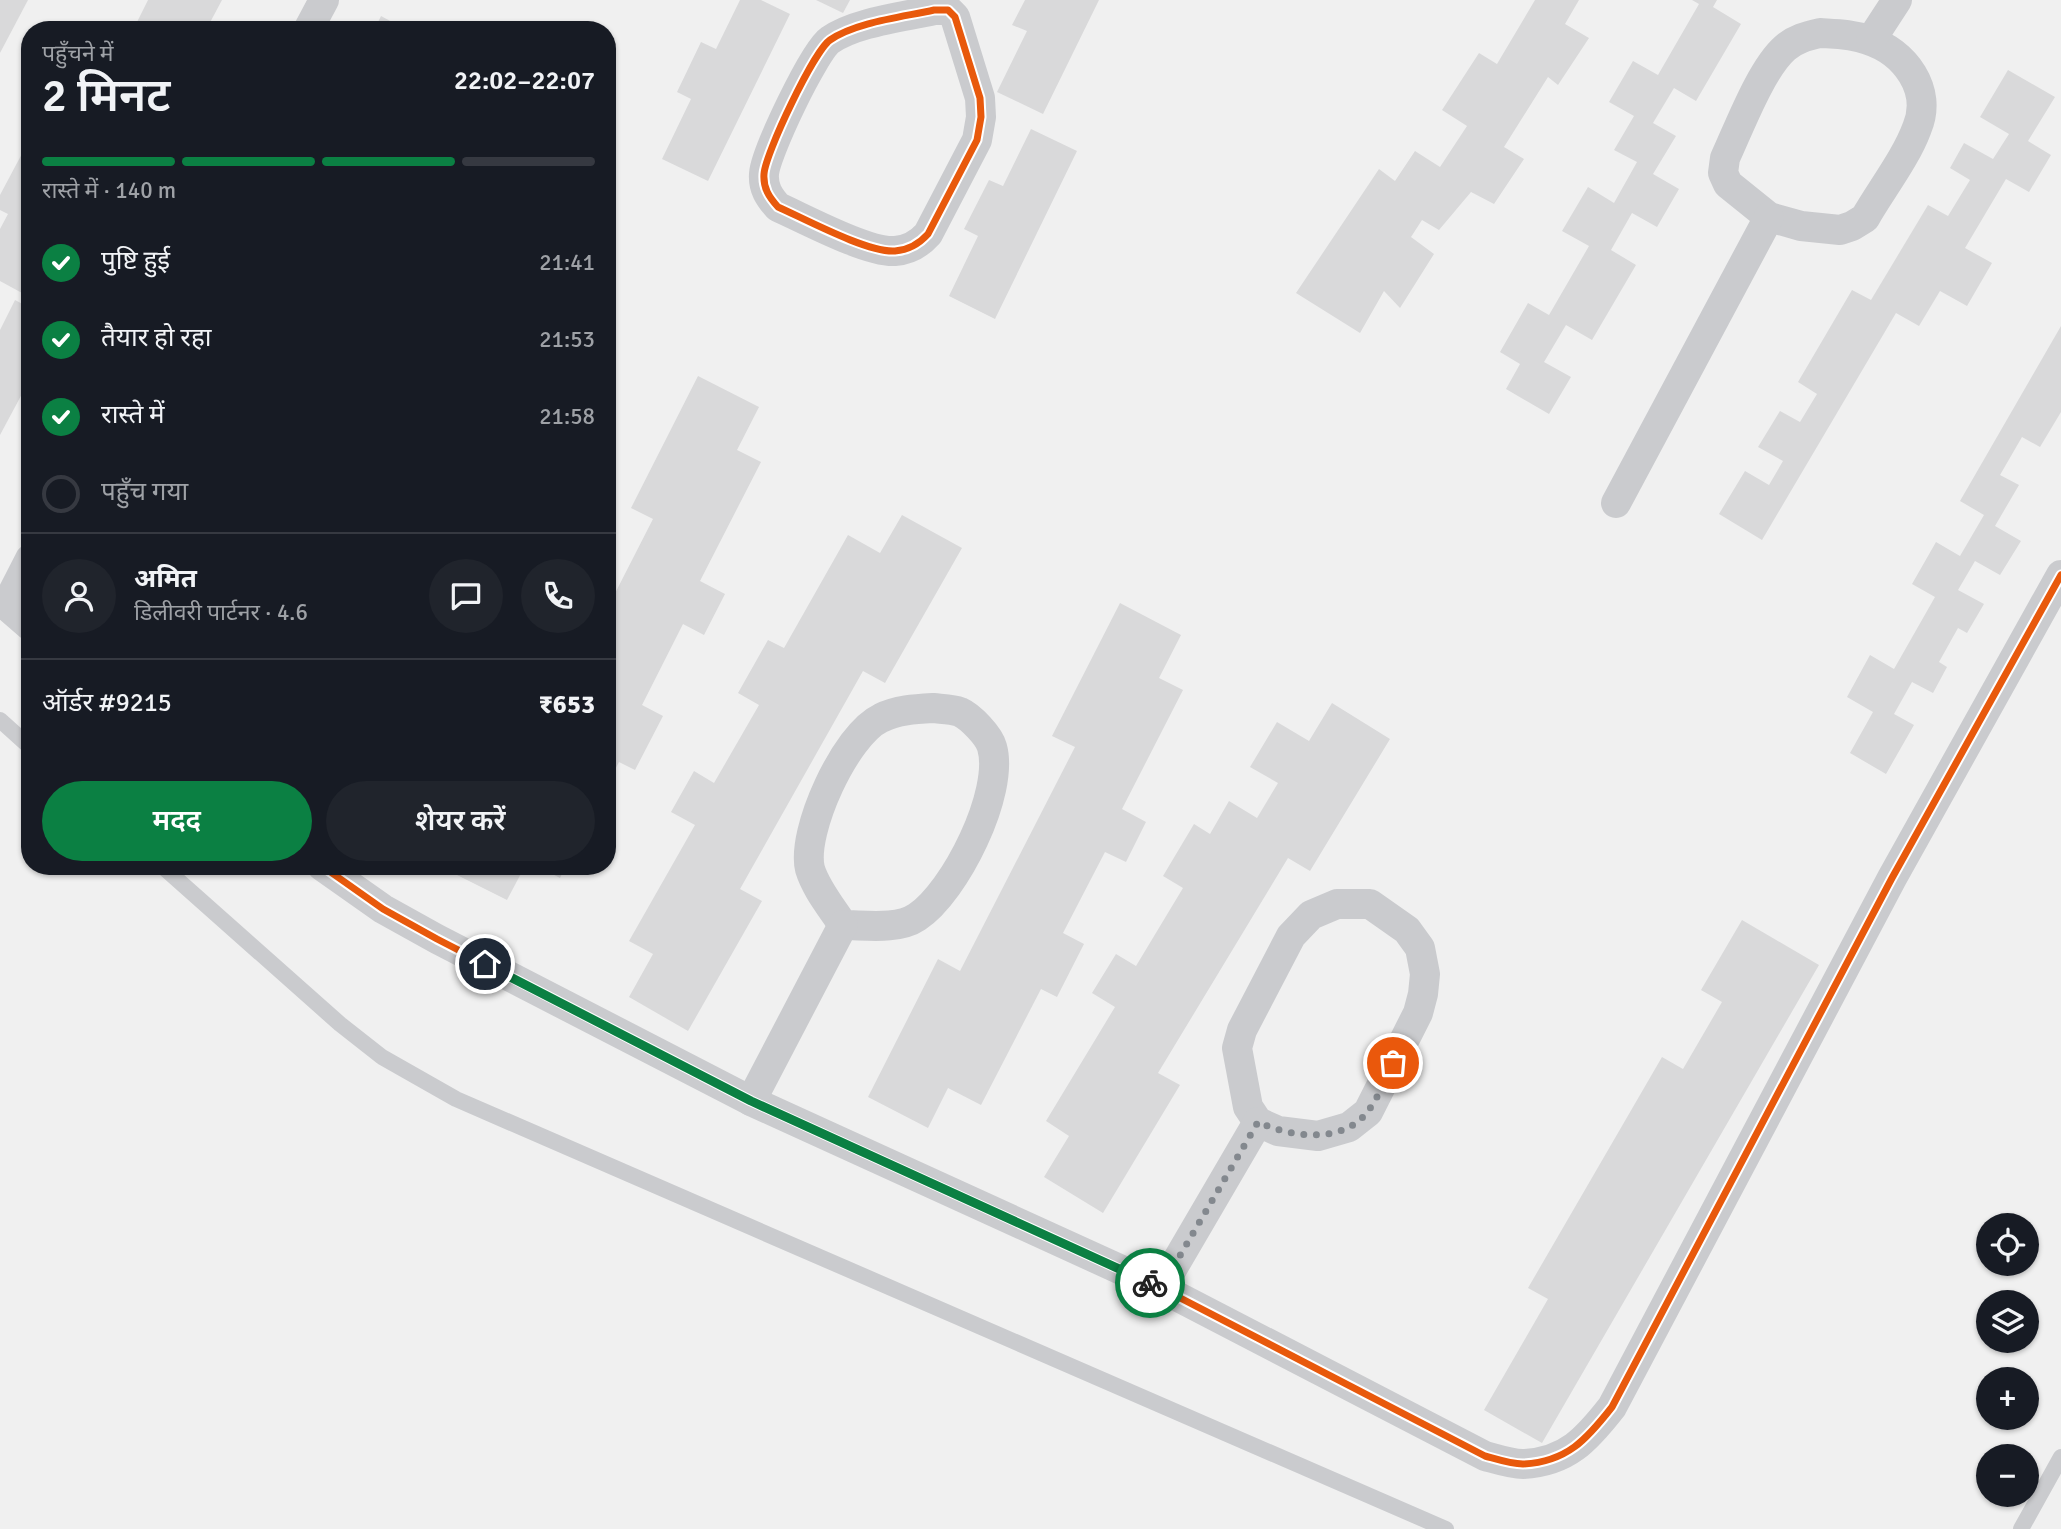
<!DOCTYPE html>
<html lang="hi">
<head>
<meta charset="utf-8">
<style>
	body { margin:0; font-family:Signika,"Noto Sans Devanagari",sans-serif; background:#20242c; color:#f1f3f6; height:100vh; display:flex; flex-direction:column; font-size:26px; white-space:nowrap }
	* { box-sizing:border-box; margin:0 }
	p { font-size:23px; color:#9ea1a6 }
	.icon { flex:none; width:38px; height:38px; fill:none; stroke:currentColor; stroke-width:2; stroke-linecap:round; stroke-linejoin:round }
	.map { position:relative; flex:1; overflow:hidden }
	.side { position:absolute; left:21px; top:21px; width:595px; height:854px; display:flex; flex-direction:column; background:#171b24; border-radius:28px; box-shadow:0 2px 5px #0004 }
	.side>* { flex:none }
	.fabs { position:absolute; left:1976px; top:1213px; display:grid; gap:14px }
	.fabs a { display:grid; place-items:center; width:63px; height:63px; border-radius:50%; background:#171b24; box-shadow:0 2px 5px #0004; font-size:35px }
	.pin { position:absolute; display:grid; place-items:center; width:60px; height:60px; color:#fff; margin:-30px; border:4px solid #fff; border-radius:50%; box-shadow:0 2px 7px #0007 }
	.courier { position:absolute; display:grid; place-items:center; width:70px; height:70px; margin:-35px; border:5px solid #0b8043; border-radius:50%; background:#fff; color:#222; box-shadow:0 2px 9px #0007 }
	.head em { font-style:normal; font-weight:600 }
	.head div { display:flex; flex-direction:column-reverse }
	.head { display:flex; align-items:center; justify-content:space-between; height:119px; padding:0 21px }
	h1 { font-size:46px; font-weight:600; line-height:52px }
	.bar { display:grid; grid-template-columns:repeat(4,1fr); gap:10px 7px; align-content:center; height:84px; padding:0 21px }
	.bar i { height:9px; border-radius:5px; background:#363941 }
	.bar .current { background:#0b8043 }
	.bar p { grid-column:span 4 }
	.line { display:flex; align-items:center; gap:18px; padding:0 21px; border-top:2px solid #363941 }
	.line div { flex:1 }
	.round { display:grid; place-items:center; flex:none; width:74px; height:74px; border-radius:37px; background:#20242c }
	ol { padding:0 21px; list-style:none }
	li { display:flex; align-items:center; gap:21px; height:77px }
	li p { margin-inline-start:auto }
	li .icon { padding:7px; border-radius:50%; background:#0b8043; color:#fff; stroke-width:4 }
	li:last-child { color:#9ea1a6 }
	li i { width:38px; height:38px; border:4px solid #363941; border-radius:50% }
	.button { display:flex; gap:14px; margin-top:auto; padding:14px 21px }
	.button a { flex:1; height:80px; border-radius:42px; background:#0b8043; color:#fff; font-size:28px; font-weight:600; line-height:80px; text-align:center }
	.button a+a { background:#20242c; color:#f1f3f6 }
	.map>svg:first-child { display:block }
</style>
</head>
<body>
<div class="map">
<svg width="2061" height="1529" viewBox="0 0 2061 1529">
	<rect width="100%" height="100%" fill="#f0f0f0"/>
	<g fill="#d9d9da">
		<polygon points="0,0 28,0 0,53"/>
		<polygon points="148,0 222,0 206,30 133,30"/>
		<polygon points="740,0 761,0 790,14 708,181 662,159 691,99 677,92 701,42 716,49"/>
		<polygon points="816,0 850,0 843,13"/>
		<polygon points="1025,0 1099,0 1043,114 997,92 1027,31 1012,25"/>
		<polygon points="1535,0 1579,0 1565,24 1589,38 1558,85 1548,77 1504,147 1524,159 1494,204 1471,192 1439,230 1422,220 1411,237 1434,254 1400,308 1384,291 1360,333 1296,293 1379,169 1395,181 1415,151 1440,167 1467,126 1442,110 1479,53 1497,64"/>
		<polygon points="1692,0 1717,0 1713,7 1741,24 1696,101 1674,88 1653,123 1676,136 1653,174 1679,189 1657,227 1632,213 1611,250 1636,265 1592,340 1566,325 1544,362 1571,377 1549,414 1506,389 1520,364 1500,352 1528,303 1549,315 1589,246 1562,231 1588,187 1614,203 1637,162 1614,150 1634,116 1609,102 1633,61 1658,75 1699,4"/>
		<polygon points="381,16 407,30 374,30"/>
		<polygon points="2008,70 2055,97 2028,141 2051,155 2029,192 2006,179 1965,248 1992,263 1967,306 1940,291 1919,326 1896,313 1762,540 1719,514 1745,471 1769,485 1783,461 1758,447 1780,411 1800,422 1817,394 1798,382 1852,290 1871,300 1928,205 1948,216 1970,180 1950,168 1964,143 1993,159 2009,134 1980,117"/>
		<polygon points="1031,129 1077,151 995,319 949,296 978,236 964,229 989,180 1003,186"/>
		<polygon points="25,148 30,151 30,278 22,293 0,281 0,229 8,214 0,210 0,195"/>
		<polygon points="15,300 30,308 30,379 0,435 0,330"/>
		<polygon points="2061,326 2061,412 2040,447 2022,437 2000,475 2019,485 1995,526 2021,541 2000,575 1975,561 1958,590 1984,604 1967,633 1958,628 1939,662 1947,667 1933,693 1912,682 1894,714 1914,725 1886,774 1850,753 1873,712 1847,697 1870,655 1894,669 1935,597 1912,584 1936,542 1960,556 1984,515 1960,501"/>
		<polygon points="698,376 759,407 737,450 761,462 700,581 725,594 704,635 683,624 642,705 663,716 635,770 619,762 607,785 607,609 653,519 631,508"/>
		<polygon points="902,515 962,548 885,683 863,671 740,889 762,901 688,1031 629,997 653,954 629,941 695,825 671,812 694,771 714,783 759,705 738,693 768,640 784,648 848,535 880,553"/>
		<polygon points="1120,603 1181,635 1159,678 1183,690 1122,809 1146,822 1126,862 1105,852 1063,933 1084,944 1057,997 1041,989 981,1105 948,1088 928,1128 868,1097 938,959 960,971 1075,747 1052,736"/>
		<polygon points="1332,703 1390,739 1310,871 1288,858 1158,1073 1180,1085 1103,1213 1044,1177 1069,1136 1046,1121 1115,1007 1092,993 1116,954 1136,966 1183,888 1163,876 1194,824 1210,834 1229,801 1257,818 1278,783 1250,767 1277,722 1309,741"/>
		<polygon points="448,866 525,866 507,900 447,870"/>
		<polygon points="537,866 566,866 560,878"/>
		<polygon points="1742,920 1819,965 1542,1443 1484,1410 1548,1299 1528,1288 1662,1057 1683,1069 1722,1002 1701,990"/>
	</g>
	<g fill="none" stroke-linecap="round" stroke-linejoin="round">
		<g stroke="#cacbce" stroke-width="16">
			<polyline points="0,720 30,747"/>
			<polyline points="162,866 340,1024 382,1057 456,1099 1446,1529"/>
			<polyline points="2021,1529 2061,1457"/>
		</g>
		<g stroke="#cacbce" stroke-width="30">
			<path d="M934 10H948L955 17 980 98 981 117 977 140 928 234C919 244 909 250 895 251 868 253 805 219 778 207 769 197 763 188 764 174 765 154 814 51 830 40 856 22 903 17 934 10Z"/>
			<polyline points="308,30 324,0"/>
			<path d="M1820 33C1836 34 1852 34 1868 40 1905 52 1933 90 1917 128 1906 158 1881 190 1865 218L1852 226 1840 230 1801 226 1769 217 1728 184 1723 173 1725 158C1739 128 1761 69 1785 48 1795 39 1807 36 1820 33Z"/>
			<polyline points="1871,40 1897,0"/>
			<polyline points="1616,503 1769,217"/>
			<polyline points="0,600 30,626"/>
			<polyline points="6,606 30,559"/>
			<path d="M933 708C941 709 952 709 960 712 971 717 989 736 992 747 1005 792 955 892 917 917 898 930 865 925 843 925 832 908 816 889 810 869 801 832 845 735 881 718 897 710 915 709 933 708Z"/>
			<path d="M322 866 383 909 437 939 751 1101 1161 1288 1485 1456C1496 1459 1511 1464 1523 1464 1567 1462 1587 1439 1612 1407L1892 878 2061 575"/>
			<polygon points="1337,904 1370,904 1407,930 1420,948 1425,974 1423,994 1418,1013 1368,1112 1349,1127 1318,1136 1278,1131 1258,1122 1248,1107 1237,1048 1242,1030 1291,936 1311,915"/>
			<polyline points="751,1101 843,925"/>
			<polyline points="1161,1288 1258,1122"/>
		</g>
		<g stroke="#fff" stroke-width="11">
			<g id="cycleway">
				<path d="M934 10H948L955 17 980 98 981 117 977 140 928 234C919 244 909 250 895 251 868 253 805 219 778 207 769 197 763 188 764 174 765 154 814 51 830 40 856 22 903 17 934 10Z"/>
				<path d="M322 866 383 909 437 939 751 1101 1161 1288 1485 1456C1496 1459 1511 1464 1523 1464 1567 1462 1587 1439 1612 1407L1892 878 2061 575"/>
			</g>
		</g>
		<use href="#cycleway" stroke="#e8590c" stroke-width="7"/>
	</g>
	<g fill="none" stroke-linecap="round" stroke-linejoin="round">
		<path stroke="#83888e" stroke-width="7" stroke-dasharray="0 12.6" d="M1150 1283 1161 1288 1258 1122C1290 1137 1343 1145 1368 1111 1379 1097 1385 1078 1393 1063"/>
		<polyline stroke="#0b8043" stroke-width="9" points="485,964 751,1101 1150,1283"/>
	</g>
</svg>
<div class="fabs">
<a><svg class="icon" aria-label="locate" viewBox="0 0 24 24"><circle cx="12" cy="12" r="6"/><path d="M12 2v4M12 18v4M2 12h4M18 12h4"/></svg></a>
<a><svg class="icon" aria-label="layers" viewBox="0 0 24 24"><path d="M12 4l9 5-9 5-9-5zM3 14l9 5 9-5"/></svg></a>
<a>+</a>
<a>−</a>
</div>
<div class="pin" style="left:1393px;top:1063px;background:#ea580c"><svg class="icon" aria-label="bag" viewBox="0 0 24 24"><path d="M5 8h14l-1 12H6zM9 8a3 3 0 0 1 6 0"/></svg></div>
<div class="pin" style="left:485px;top:964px;background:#1f2937"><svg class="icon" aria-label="home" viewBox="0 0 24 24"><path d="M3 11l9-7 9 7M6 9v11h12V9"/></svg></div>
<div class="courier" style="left:1150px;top:1283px"><svg class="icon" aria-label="bike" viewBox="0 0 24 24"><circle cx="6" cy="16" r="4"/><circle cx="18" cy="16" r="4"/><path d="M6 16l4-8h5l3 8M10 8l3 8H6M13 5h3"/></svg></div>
<section class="side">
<div class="head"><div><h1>2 मिनट</h1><p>पहुँचने में</p></div><em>22:02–22:07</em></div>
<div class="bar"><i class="current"></i><i class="current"></i><i class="current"></i><i></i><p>रास्ते में · 140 m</p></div>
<ol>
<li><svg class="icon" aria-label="check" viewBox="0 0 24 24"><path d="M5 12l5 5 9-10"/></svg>पुष्टि हुई<p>21:41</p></li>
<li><svg class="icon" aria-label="check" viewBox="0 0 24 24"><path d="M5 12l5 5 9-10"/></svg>तैयार हो रहा<p>21:53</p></li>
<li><svg class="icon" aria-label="check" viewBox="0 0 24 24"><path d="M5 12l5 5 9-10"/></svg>रास्ते में<p>21:58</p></li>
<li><i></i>पहुँच गया</li>
</ol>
<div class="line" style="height:126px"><a class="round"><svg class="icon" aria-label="person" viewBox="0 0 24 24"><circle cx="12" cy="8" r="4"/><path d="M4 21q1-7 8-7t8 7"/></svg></a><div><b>अमित</b><p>डिलीवरी पार्टनर · 4.6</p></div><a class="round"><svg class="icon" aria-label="chat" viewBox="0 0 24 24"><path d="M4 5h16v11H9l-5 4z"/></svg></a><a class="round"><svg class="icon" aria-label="phone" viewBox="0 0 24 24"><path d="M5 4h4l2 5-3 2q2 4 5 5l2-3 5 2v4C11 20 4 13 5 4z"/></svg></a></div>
<div class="line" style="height:91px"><div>ऑर्डर #9215</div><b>₹653</b></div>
<div class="button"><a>मदद</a><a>शेयर करें</a></div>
</section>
</div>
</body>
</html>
